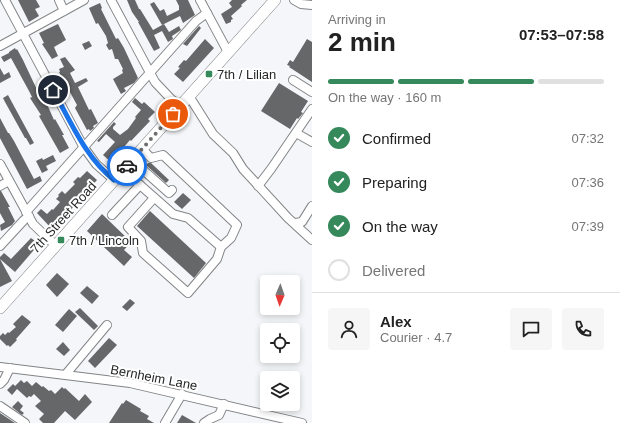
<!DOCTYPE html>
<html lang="en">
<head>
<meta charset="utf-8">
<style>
	body { margin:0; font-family:Arial,sans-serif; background:#f6f6f6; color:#222; height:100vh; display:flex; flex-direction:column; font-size:15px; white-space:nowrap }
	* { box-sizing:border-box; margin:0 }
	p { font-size:13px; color:#767676 }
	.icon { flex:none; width:22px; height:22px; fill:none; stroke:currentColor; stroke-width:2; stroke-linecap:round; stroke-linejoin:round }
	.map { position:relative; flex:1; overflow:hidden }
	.panel { display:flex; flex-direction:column; background:#fff; width:308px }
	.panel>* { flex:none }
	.needle { width:26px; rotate:182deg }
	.controls { position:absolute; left:260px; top:275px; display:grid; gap:8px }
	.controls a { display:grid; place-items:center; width:40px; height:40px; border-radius:4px; background:#fff; box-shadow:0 2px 6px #0003; font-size:20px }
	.pin { position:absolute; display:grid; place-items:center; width:34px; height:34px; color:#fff; margin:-17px; border:2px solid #fff; border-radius:50%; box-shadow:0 1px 4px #0007 }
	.courier { position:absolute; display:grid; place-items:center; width:40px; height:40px; margin:-20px; border:3px solid #1a73e8; border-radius:50%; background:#fff; color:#222; box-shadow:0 1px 5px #0007 }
	.summary em { font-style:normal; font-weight:600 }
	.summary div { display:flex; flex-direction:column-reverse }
	.summary { display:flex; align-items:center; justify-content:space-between; height:68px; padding:0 16px }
	h1 { font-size:26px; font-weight:600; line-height:30px }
	.bar { display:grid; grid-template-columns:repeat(4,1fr); gap:6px 4px; align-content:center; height:48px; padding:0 16px }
	.bar i { height:5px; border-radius:3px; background:#e0e0e0 }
	.bar .current { background:#36895b }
	.bar p { grid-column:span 4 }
	.line { display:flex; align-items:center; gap:10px; padding:0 16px; border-top:1px solid #e0e0e0 }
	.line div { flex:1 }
	.round { display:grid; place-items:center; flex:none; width:42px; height:42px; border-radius:4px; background:#f6f6f6 }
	ol { padding:0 16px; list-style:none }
	li { display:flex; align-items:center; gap:12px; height:44px }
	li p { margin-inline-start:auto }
	li .icon { padding:4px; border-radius:50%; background:#36895b; color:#fff; stroke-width:4 }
	li:last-child { color:#767676 }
	li i { width:22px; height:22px; border:2px solid #e0e0e0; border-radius:50% }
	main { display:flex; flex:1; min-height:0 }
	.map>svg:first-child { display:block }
</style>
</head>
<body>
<main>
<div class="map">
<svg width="312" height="423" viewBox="0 0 312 423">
	<rect width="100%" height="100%" fill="#f4f6f9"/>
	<g fill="#656769">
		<polygon points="18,0 36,0 40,7 35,9 39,16 29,22"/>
		<polygon points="127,0 135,0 139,9 140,9 153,30 164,24 169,32 179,26 181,30 172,36 173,39 168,42 162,31 154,35 160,48 154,51 138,22 139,22 132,12"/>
		<polygon points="176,0 188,0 195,15 183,23 180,16 162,25 150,4 154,2 160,11 164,9 167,16 179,10 179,6"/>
		<polygon points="232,0 247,0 241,5 242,6 240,8 231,16 233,19 231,20 231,22 226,24 221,14 232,7 229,3"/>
		<polygon points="100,3 102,8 101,9 116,39 118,38 124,48 138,78 134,83 124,88 126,91 121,94 113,79 123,73 122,70 123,69 118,59 115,59 112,49 109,50 106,45 108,43 106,36 98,23 96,24 89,8"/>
		<polygon points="58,24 66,40 54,47 58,56 52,59 42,44 44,43 39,33"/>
		<polygon points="199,26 201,28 187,46 183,44"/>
		<polygon points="205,39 214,48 183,82 174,74 180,68 178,67 184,60 186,61"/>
		<polygon points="307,39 312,42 312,82 289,67 290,66 287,65 290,60 293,62"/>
		<polygon points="89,41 92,46 85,50 82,44"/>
		<polygon points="15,48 16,50 17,49 23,60 39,94 44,103 46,102 54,120 55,119 64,135 62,135 69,148 60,153 39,116 41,115 30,98 32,97 29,91 11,58 4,62 1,57 9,53 9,52"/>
		<polygon points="65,57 75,70 70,73 75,83 86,78 88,81 78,87 89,110 91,109 98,123 93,126 94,128 90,131 89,129 87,130 75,108 77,105 59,72 60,72 59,69 64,67 60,59"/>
		<polygon points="0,68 4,75 9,72 11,77 0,83"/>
		<polygon points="279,83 308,101 301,112 303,113 298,119 297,118 290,129 261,111"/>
		<polygon points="8,95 34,143 30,145 26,138 25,138 5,102 3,98"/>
		<polygon points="135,98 142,104 144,102 155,112 148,119 150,121 131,141 130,140 111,162 103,155 115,142 106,134 99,142 97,141 114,122 116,124 113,127 113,129 120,135 128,129 136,118 135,117 141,110 132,102"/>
		<polygon points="0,118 8,133 9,133 14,141 34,179 40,176 42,181 27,189 0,138"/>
		<polygon points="53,155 56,161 46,166 48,170 42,173 36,161 42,158 43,160"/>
		<polygon points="148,163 151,163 169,180 166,183 146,165"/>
		<polygon points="87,171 97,180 60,222 58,221 51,228 37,213 41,209 47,214 52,209 53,210 60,202 56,199 59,196 58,195 62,191 65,194 75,184 73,182 78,177 80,178"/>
		<polygon points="0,191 1,191 10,207 8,207 15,221 12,225 1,231 0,225 5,222 0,213"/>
		<polygon points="183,193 191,200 182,209 174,202"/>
		<polygon points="150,211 206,263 194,278 137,226"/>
		<polygon points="102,214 131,242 124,250 132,257 124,266 87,231"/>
		<polygon points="31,238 39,244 15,272 0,259 12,281 0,287 0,257 4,253 11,259"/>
		<polygon points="57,273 69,284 57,297 46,285"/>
		<polygon points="87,286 99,296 92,304 80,293"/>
		<polygon points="130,299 135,303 127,311 122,307"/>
		<polygon points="80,308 98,326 94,330 75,312"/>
		<polygon points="69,309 77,316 63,332 55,325"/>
		<polygon points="22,315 31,322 16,339 17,340 10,347 8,345 7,346 0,339 0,336 3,333 5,335 8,332 9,333 16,327 13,324"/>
		<polygon points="109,338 117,345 95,368 88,361"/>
		<polygon points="63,342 70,350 64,356 56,349"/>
		<polygon points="21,380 24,383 27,381 32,386 36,382 42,387 43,386 49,391 51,390 55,394 62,387 64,389 65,388 79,401 85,394 92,402 75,420 65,411 54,423 43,423 39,419 44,414 35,406 41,401 34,394 31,397 29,396 27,398 17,389 12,395 7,390 13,384 15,386"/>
		<polygon points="126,400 141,409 140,411 149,416 147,419 154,423 109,423 122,403 123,404"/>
		<polygon points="18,401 23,406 20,410 24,413 22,415 12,407"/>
		<polygon points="0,413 15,423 0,423"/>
		<polygon points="182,415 196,423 177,423"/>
	</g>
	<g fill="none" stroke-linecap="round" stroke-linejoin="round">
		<g stroke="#828486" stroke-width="10">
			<g id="minor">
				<polyline points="5,0 83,146 96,164 114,180"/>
				<polyline points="59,0 64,11"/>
				<polyline points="111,0 155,82 171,99 180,106"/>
				<polyline points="200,0 228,52"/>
				<polyline points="294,0 301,4 312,5"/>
				<polyline points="0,46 84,0"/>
				<polyline points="293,80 312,92"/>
				<polyline points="189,96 213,134 233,153 243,169 288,218 312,240"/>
				<polyline points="296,133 312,142"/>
				<polyline points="142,149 151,158 163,155 237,225 231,238 221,247 217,259 188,293 143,253 141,241 128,227 154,198"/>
				<polyline points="132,160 169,193 172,190"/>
				<polyline points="0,164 33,224 56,246"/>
				<polyline points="123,170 173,214 188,218 221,247"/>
				<polyline points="0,186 9,181"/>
				<polyline points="258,186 271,169 312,109"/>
				<polyline points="26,212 196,21 207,13"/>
				<polyline points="112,215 140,185"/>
				<polyline points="295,223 302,222 312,206"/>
				<polyline points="0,246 24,220 29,216"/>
				<polyline points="0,367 130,383 302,423"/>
				<polyline points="66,374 107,325"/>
				<polyline points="0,384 4,380 10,368"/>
				<polyline points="0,406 25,423"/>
				<polyline points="165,423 182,394"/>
				<polyline points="204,423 210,419 219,415 224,404"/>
			</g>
		</g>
		<g stroke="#828486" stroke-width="12">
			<polyline id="major" points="0,308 275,0"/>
		</g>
		<use href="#minor" stroke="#fff" stroke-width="8"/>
		<use href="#major" stroke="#fff" stroke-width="11"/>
	</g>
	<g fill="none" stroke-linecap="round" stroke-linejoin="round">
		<polyline stroke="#6e6f71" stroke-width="4" stroke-dasharray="0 7.2" points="127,166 173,114"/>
		<path stroke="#1a73e8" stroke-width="5" d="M53 90C71 122 85 157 114 180L127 166"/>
	</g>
	<g fill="#36895b" stroke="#fff" stroke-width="1.5">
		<rect x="205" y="70" width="8" height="8" rx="2"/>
		<rect x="57" y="236" width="8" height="8" rx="2"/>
	</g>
	<g text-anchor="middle" stroke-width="4" stroke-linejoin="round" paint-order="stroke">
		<g font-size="13" fill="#262728" stroke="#fff" text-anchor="start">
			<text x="217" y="79">7th / Lilian</text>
			<text x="69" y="245">7th / Lincoln</text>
		</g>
		<g font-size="13" fill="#262728" stroke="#fff">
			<text transform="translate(63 217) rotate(-48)" y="5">7th Street Road</text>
			<text transform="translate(154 377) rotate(11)" y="5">Bernheim Lane</text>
		</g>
	</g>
</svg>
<div class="controls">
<a><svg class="needle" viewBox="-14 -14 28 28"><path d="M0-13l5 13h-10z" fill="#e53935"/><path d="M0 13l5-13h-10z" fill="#767676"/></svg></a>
<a><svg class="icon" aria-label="locate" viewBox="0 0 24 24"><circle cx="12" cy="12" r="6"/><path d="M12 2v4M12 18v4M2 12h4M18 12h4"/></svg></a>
<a><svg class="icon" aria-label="layers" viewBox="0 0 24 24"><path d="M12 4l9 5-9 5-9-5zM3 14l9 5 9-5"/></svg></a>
</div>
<div class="pin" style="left:173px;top:114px;background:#ea580c"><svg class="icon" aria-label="bag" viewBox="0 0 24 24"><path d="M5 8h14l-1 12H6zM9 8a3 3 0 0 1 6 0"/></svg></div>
<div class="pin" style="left:53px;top:90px;background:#1f2937"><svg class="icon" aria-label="home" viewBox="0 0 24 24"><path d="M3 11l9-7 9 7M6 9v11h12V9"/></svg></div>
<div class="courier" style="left:127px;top:166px"><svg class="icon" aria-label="car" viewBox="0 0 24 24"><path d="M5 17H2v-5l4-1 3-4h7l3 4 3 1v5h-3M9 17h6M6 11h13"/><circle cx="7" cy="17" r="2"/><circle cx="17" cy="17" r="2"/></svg></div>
</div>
<section class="panel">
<div class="summary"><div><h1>2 min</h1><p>Arriving in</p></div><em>07:53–07:58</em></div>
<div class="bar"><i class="current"></i><i class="current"></i><i class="current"></i><i></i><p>On the way · 160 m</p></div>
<ol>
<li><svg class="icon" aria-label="check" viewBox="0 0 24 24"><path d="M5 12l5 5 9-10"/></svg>Confirmed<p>07:32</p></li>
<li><svg class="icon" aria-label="check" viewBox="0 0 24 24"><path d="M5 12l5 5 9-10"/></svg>Preparing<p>07:36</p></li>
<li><svg class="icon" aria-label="check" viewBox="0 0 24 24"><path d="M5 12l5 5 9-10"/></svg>On the way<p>07:39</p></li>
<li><i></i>Delivered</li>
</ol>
<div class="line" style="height:72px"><a class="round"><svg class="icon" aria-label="person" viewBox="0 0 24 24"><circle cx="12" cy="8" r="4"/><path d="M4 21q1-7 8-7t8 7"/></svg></a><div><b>Alex</b><p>Courier · 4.7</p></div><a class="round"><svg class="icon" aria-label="chat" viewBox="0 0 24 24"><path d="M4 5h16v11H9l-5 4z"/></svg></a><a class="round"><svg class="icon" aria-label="phone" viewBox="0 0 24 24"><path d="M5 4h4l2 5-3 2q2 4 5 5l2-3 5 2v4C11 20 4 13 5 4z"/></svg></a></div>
</section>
</main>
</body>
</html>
